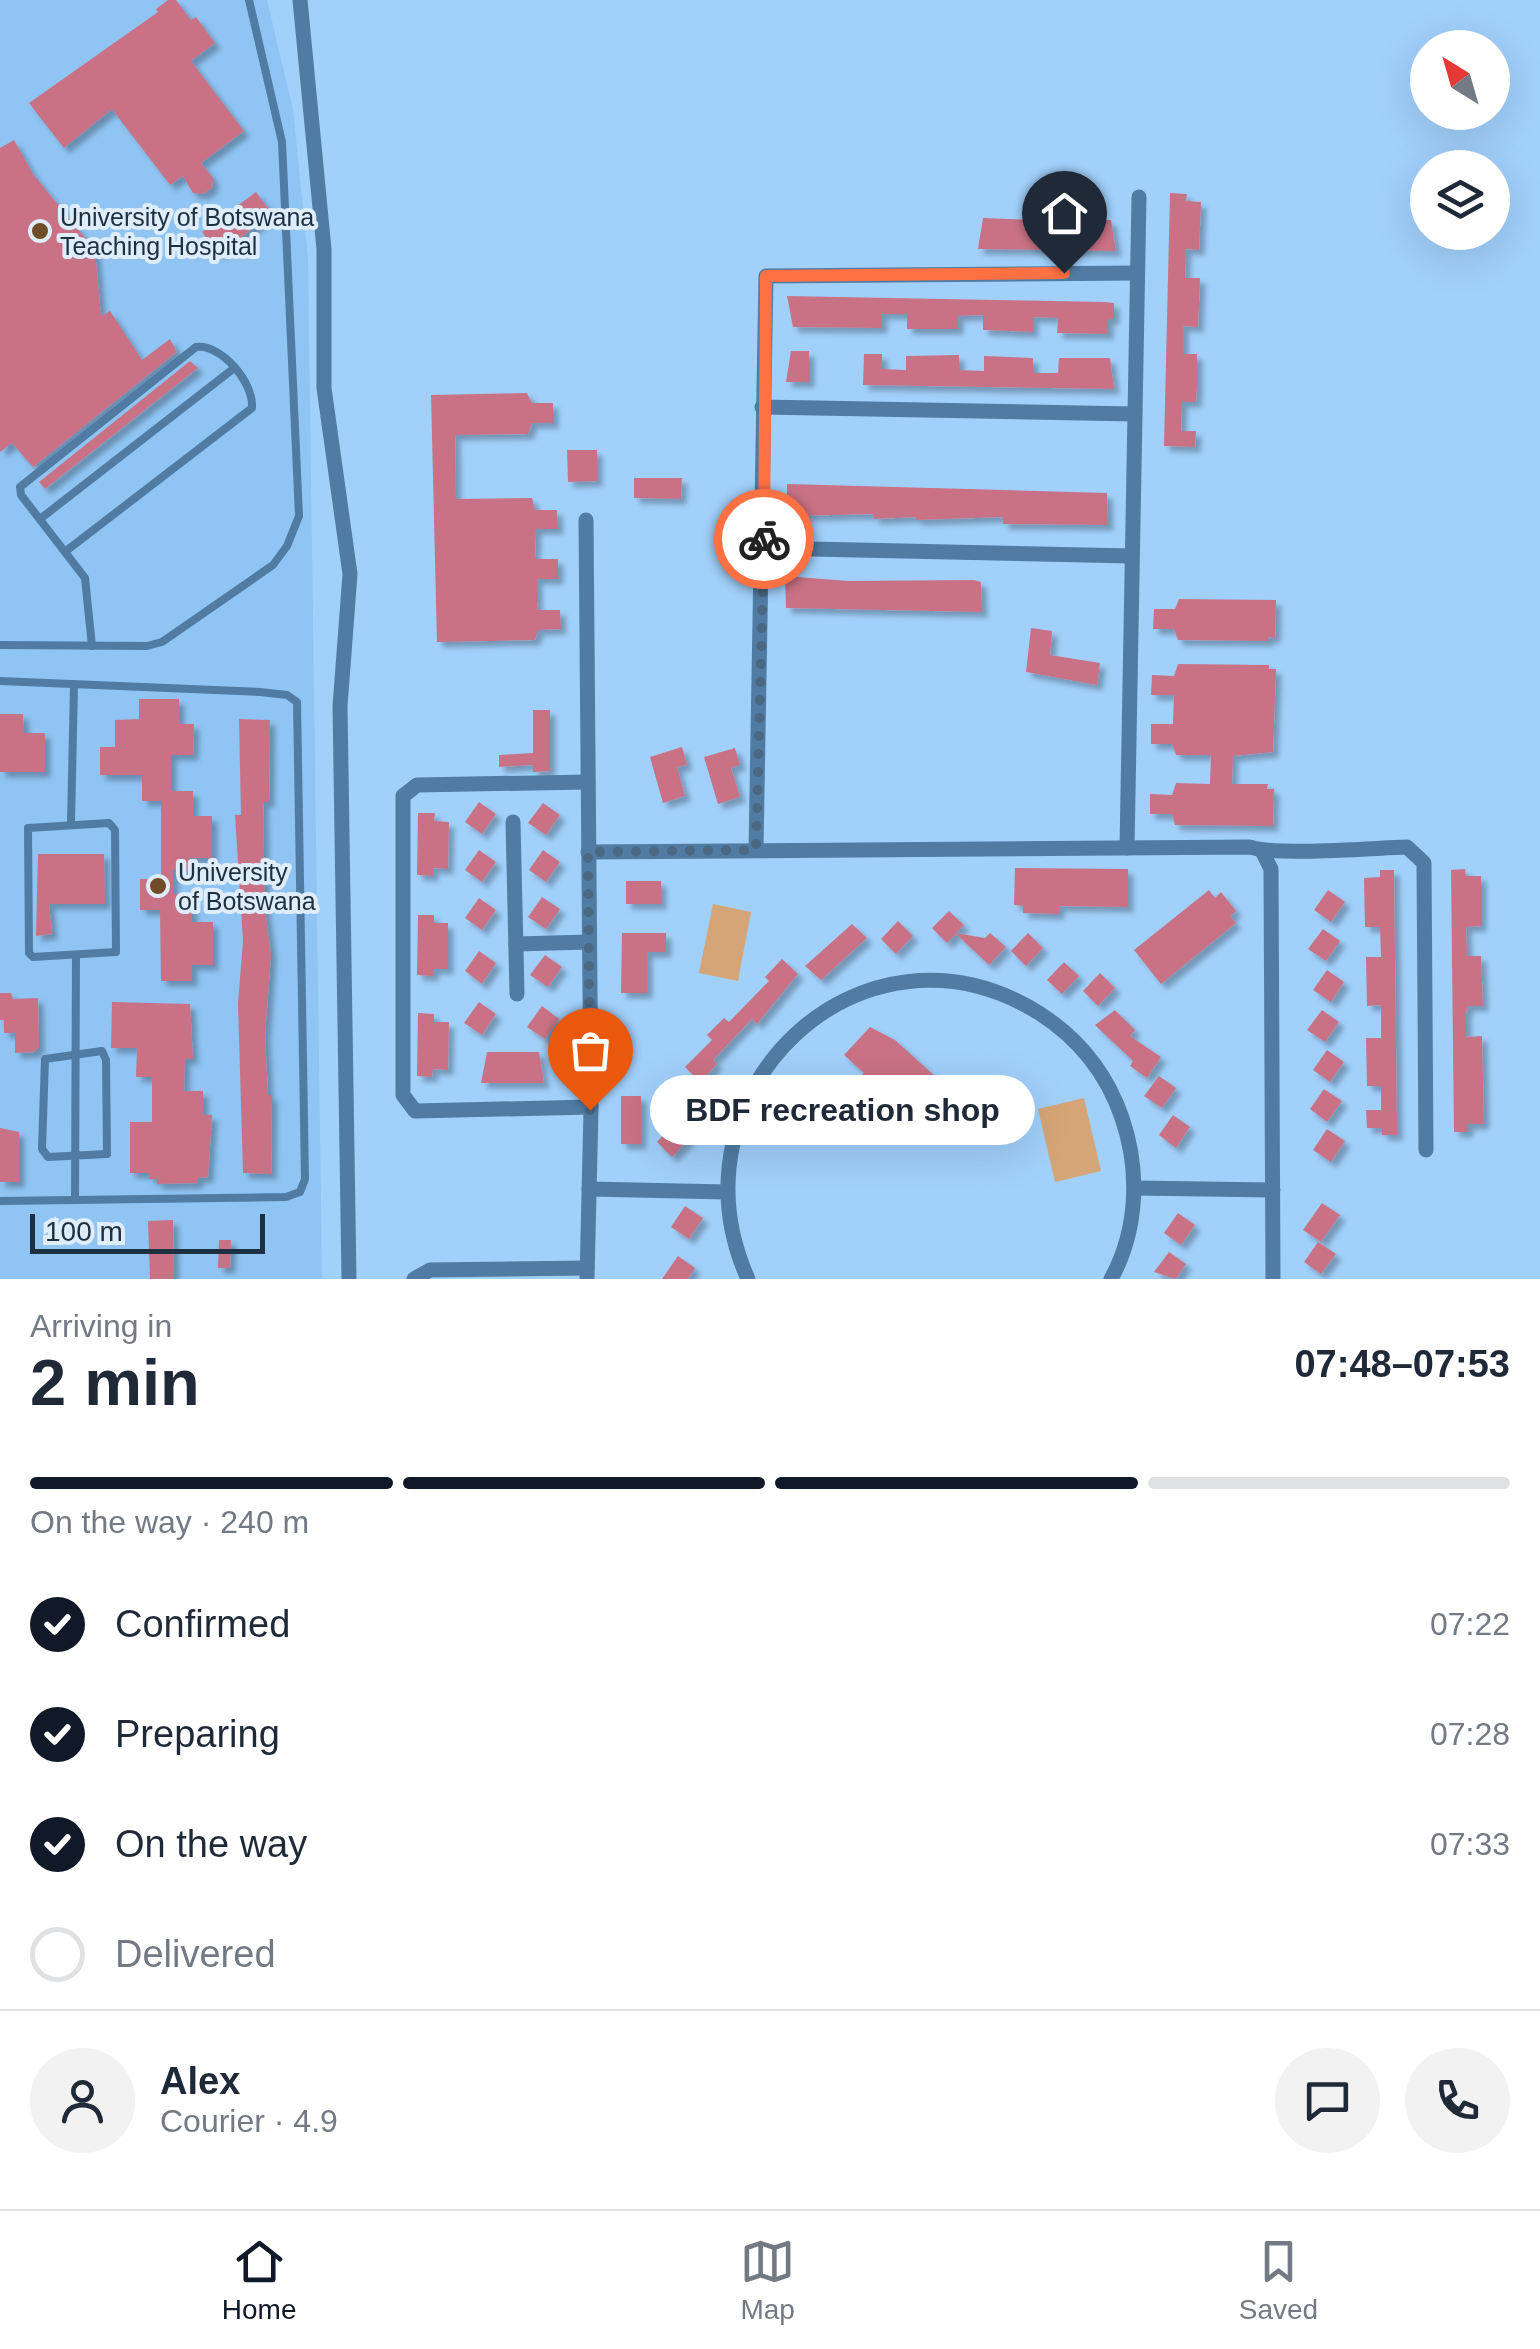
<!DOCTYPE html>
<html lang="en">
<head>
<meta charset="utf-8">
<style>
	body { margin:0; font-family:Arial,sans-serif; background:#f2f2f3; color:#1f2937; height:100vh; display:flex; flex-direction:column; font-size:38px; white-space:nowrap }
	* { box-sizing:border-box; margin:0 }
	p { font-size:32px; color:#747a83 }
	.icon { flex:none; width:55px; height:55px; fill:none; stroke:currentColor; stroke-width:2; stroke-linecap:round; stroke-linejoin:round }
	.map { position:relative; height:1279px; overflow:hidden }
	.sheet { display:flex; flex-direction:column; background:#fff; flex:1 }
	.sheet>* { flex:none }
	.needle { width:65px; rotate:323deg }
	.tools { position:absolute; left:1410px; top:30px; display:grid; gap:20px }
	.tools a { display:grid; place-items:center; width:100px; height:100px; border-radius:50%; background:#fff; box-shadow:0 10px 40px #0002; font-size:50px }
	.scale { position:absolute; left:30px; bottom:25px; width:235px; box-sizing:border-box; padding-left:10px; border:5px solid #1d3041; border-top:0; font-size:28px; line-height:35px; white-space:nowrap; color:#1d3041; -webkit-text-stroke:8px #dfedfb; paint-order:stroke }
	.pin { position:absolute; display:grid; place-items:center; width:85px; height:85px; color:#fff; margin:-102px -42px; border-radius:50% 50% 50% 0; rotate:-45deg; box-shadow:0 0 10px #0007 }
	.pin .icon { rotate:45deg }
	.courier { position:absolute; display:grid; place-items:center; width:100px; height:100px; margin:-50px; border:8px solid #ff7043; border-radius:50%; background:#fff; color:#222; box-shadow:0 2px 12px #0007 }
	.bubble { position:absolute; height:70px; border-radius:35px; background:#fff; box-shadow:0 10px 40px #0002; font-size:32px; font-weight:700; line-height:70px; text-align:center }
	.head em { font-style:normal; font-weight:700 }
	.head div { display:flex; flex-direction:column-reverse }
	.head { display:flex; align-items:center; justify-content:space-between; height:170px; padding:0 30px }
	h1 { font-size:65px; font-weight:700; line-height:75px }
	.bar { display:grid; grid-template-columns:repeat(4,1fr); gap:15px 10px; align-content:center; height:120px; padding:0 30px }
	.bar i { height:12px; border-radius:8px; background:#e0e1e3 }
	.bar .current { background:#111827 }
	.bar p { grid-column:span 4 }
	.line { display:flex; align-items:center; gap:25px; padding:0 30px; border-top:2px solid #e0e1e3 }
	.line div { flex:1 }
	.round { display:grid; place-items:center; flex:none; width:105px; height:105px; border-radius:52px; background:#f2f2f3 }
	ol { padding:0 30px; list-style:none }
	li { display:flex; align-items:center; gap:30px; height:110px }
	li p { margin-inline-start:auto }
	li .icon { padding:10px; border-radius:50%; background:#111827; color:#fff; stroke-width:4 }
	li:last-child { color:#747a83 }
	li i { width:55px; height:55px; border:5px solid #e0e1e3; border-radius:50% }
	.menu { display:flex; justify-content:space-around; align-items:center; height:140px; border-top:2px solid #e0e1e3; background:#fff; font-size:28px; color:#747a83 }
	.menu a { display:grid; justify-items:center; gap:5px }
	.menu .current { color:#111827 }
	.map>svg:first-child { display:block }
</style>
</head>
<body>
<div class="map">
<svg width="1540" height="1279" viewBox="0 0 1540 1279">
	<defs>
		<filter id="shadow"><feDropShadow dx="5.5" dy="5.5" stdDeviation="2.5" flood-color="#0004"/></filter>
	</defs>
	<rect width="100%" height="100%" fill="#a1d0fb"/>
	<polygon fill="#8fc4f3" points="0,0 267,0 293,110 308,259 322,1279 0,1279"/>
	<g fill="#d4a577">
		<polygon points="713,904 751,912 738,981 699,973"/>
		<polygon points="1084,1098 1101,1171 1055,1182 1038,1109"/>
	</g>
	<g fill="#ca7285" filter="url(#shadow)">
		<polygon points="168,0 176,0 191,20 196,17 215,43 191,61 244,131 201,163 213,178 212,188 203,194 193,193 183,176 170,185 112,109 64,148 29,103 158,12 156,9"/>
		<polygon points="14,140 33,174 95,250 101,316 110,311 142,360 170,339 177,352 33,467 12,443 0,452 0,148"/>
		<polygon points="256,192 272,214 219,254 202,232"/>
		<polygon points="1170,193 1187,194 1186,201 1201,202 1199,250 1186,249 1185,278 1200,278 1198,327 1183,326 1183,354 1197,354 1197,386 1196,402 1182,402 1181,431 1196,431 1195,447 1164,446"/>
		<polygon points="983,218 1035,220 1035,235 1061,235 1061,221 1111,220 1116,251 978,249"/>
		<polygon points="787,296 1104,302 1114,303 1114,319 1108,319 1108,334 1057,333 1058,318 1033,317 1033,332 983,330 983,315 958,316 958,329 907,329 907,314 882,314 882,328 793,327"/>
		<polygon points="791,351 809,351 809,382 786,382"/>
		<polygon points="864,354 882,354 882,369 906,370 906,356 959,355 959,370 984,371 984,356 1033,358 1033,373 1058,373 1059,358 1110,358 1114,389 863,385"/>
		<polygon points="190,361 198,368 45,489 39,482"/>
		<polygon points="527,393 532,403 553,403 553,423 532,423 528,434 455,435 456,499 532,498 535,510 557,510 558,529 536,529 535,553 536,559 558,559 558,579 537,579 537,603 538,610 560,610 561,629 538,630 535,640 437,642 431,395"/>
		<polygon points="567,450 597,450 597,481 568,482"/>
		<polygon points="634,478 682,478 681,499 634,498"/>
		<polygon points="787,484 1107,493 1108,525 1003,524 1003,517 916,520 916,517 874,519 874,514 787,516"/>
		<polygon points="785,576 848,581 974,580 981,582 982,612 786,608"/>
		<polygon points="1179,599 1276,600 1275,638 1268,637 1268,641 1178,640 1174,629 1153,629 1154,609 1175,609"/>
		<polygon points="1031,628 1052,631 1050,655 1100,663 1097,685 1026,672"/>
		<polygon points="1178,664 1269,665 1269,669 1276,669 1273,752 1233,756 1232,784 1268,784 1267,789 1274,789 1273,826 1175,825 1172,814 1150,814 1150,794 1172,795 1176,783 1210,784 1211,755 1176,755 1172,744 1151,744 1151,724 1173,724 1174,695 1151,695 1152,675 1174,676"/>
		<polygon points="139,699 179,699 179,724 194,724 193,755 171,755 171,791 193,791 193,816 212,816 212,858 189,858 189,870 173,870 173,894 192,894 192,922 213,922 213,965 192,965 192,981 161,981 160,910 140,910 140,879 161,879 161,801 142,801 142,775 100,775 100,747 115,747 115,720 139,719"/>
		<polygon points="533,710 550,710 550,771 533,772 533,765 499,767 499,755 533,753"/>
		<polygon points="0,714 23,714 24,733 45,733 45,772 0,772"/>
		<polygon points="239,719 270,720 269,802 263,802 265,910 271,954 265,1036 268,1095 272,1095 271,1174 243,1173 238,1003 243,941 235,815 241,815"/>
		<polygon points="682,747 687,765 677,767 685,796 663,803 650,757"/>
		<polygon points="735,748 740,765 731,768 740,797 718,804 704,757"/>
		<polygon points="479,802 496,814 482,834 465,822"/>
		<polygon points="543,803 560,815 546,835 528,823"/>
		<polygon points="418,813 435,813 434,821 449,822 448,869 433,868 433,876 417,875"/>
		<polygon points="479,850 496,862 482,882 465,870"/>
		<polygon points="543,850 560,862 546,882 529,870"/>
		<polygon points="38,854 104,854 105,904 49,904 52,934 36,936"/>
		<polygon points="1015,868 1128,869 1128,907 1059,906 1059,914 1023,913 1023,906 1014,905"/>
		<polygon points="1465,869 1466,876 1481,876 1481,926 1466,927 1467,956 1481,956 1483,1006 1468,1006 1466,1013 1466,1037 1482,1036 1484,1124 1468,1124 1468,1132 1454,1132 1451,870"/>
		<polygon points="1380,870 1394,870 1397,1135 1382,1135 1382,1128 1367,1128 1366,1110 1381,1110 1381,1086 1367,1086 1366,1038 1381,1038 1381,1005 1367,1006 1366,957 1381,957 1380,927 1365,927 1364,878 1380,877"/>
		<rect x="626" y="881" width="35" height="23"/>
		<polygon points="1209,890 1215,898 1221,892 1236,911 1230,916 1236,923 1161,984 1134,950"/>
		<polygon points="1328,890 1345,902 1331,922 1314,910"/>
		<polygon points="542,897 560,909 546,929 528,917"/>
		<polygon points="479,898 496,910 482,930 465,918"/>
		<polygon points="949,911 964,925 956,933 985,938 990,933 1006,947 989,965 956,934 947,943 932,928"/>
		<polygon points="418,915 434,915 434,923 448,923 448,969 433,969 433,976 417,975"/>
		<polygon points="898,921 913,936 896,954 881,939"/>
		<polygon points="852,924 867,938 821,980 805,966"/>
		<polygon points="1323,929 1340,941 1326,961 1308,949"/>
		<polygon points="622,933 666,933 666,952 647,952 647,993 621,993"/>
		<polygon points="1028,933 1043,948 1026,966 1011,951"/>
		<polygon points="479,951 496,963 482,984 465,971"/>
		<polygon points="545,955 562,967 548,987 530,975"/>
		<polygon points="782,959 798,974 757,1024 752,1019 713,1060 717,1064 700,1082 685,1067 712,1040 707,1035 724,1018 729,1022 769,981 765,977"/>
		<polygon points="1064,962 1079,976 1062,994 1047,980"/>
		<polygon points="1327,970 1344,982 1331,1002 1313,990"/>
		<polygon points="1100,973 1115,988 1098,1006 1083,991"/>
		<polygon points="0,993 11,993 13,999 38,998 39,1047 34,1052 15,1053 15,1033 4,1033 4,1020 0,1020"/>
		<polygon points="112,1002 190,1004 193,1059 185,1059 184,1091 203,1091 203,1115 212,1115 208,1177 198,1178 198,1183 157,1184 157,1179 149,1179 149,1173 130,1173 130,1122 152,1122 152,1077 136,1077 137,1048 111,1048"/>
		<polygon points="479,1002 496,1014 482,1035 464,1023"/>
		<polygon points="542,1006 559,1019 545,1039 527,1027"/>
		<polygon points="1115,1010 1135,1030 1130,1036 1161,1057 1147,1078 1130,1066 1133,1061 1095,1025"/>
		<polygon points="1322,1010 1339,1022 1325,1042 1307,1030"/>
		<polygon points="418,1013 434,1014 434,1022 449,1022 448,1070 433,1069 432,1077 417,1076"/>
		<polygon points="870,1027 895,1040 949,1089 907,1133 854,1084 864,1073 844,1055"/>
		<polygon points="1327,1050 1344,1062 1330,1082 1313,1070"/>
		<polygon points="487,1052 539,1052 544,1083 481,1083"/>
		<polygon points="1159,1076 1176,1088 1162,1108 1144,1096"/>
		<polygon points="685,1085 701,1100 684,1117 668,1103"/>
		<polygon points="1324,1089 1342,1101 1327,1122 1310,1109"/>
		<rect x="621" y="1096" width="20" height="48"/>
		<polygon points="1173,1115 1190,1127 1176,1148 1159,1135"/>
		<polygon points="674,1124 689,1139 672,1157 657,1142"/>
		<polygon points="0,1128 19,1132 19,1182 0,1182"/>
		<polygon points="1327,1129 1345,1141 1331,1162 1313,1150"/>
		<polygon points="1322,1203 1340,1215 1321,1242 1303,1230"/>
		<polygon points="685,1206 703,1218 689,1239 671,1227"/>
		<polygon points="1178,1213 1195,1225 1181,1245 1164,1233"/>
		<polygon points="173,1220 174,1279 150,1279 148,1221"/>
		<polygon points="219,1240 231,1240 230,1268 218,1268"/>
		<polygon points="1318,1242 1336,1254 1321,1274 1304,1262"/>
		<polygon points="1169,1252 1186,1264 1176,1279 1154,1272"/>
		<polygon points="678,1256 695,1268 688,1279 662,1279"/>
	</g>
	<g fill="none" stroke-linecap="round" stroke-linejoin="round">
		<g stroke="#507ca3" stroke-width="8">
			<polyline points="40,519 233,369"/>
			<path d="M66 551 252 408C254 383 222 344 196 347L20 487 21 495 85 578 92 646"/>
			<polyline points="0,645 147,646 162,642 273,565 287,546 299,516 282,142 249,0"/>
			<polyline points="0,681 260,692 287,695 297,702 305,1179 300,1192 286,1197 0,1201"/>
			<polyline points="71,823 74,685"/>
			<polygon points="109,823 115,830 116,952 33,957 29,953 28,828"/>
			<polygon points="102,1051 106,1060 107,1154 48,1157 42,1149 45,1059"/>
			<polyline points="75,1200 76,957"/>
		</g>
		<g stroke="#507ca3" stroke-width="15">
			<polyline points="300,0 324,249 324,388 350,574 340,706 349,1279"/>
			<polyline points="762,407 1134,414"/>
			<polyline points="586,520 591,1110 587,1279"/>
			<polyline points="765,548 1132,556"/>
			<polyline points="588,782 417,785 403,796 403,1095 415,1111 591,1107"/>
			<polyline points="513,822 517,994"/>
			<polyline points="1127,848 1139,197"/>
			<polyline points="756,850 766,276 1137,273"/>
			<path d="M588 852 1250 847C1275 856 1373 848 1407 847L1424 863 1426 1150"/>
			<polyline points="1263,853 1271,869 1273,1279"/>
			<polyline points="516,944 589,942"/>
			<polyline points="1135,1188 1273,1190"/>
			<polyline points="589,1189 726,1192"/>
			<polyline points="414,1279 430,1270 587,1268"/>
			<path d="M748 1279C664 1091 862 903 1039 1013 1078 1038 1107 1074 1122 1118 1140 1170 1138 1230 1111 1279"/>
		</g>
	</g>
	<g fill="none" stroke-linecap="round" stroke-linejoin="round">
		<polyline stroke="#4b6882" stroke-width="10" stroke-dasharray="0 18" points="590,1110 588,852 756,850 764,539"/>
		<polyline stroke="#ff7043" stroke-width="12" points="764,539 766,276 1064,273"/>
	</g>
	<g fill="#714d27" stroke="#dfedfb" stroke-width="4">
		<circle cx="40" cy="231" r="10"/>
		<circle cx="158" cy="886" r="10"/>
	</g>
	<g text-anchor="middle" stroke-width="8" stroke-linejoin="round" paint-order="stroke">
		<g font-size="25" fill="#1d3041" stroke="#dfedfb" text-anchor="start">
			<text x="60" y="226">University of Botswana<tspan x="60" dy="29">Teaching Hospital</tspan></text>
			<text x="178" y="881">University<tspan x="178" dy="29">of Botswana</tspan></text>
		</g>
	</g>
</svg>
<div class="tools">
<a><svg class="needle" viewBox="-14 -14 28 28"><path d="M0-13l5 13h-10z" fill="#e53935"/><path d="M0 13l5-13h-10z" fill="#747a83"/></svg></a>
<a><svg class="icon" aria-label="layers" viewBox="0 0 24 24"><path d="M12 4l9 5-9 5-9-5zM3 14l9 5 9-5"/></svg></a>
</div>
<div class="scale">100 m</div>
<div class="pin" style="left:590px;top:1110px;background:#ea580c"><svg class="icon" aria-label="bag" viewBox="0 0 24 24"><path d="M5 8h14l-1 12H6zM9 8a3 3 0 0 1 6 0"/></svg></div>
<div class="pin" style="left:1064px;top:273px;background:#1f2937"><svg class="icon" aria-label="home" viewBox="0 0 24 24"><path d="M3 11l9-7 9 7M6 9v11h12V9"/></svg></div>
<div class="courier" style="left:764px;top:539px"><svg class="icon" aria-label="bike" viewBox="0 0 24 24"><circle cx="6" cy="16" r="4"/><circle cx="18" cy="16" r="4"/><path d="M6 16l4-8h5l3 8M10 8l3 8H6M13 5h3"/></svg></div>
<div class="bubble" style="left:650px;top:1075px;width:385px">BDF recreation shop</div>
</div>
<section class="sheet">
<div class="head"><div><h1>2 min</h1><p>Arriving in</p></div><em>07:48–07:53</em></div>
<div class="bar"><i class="current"></i><i class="current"></i><i class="current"></i><i></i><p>On the way · 240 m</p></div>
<ol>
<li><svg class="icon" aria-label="check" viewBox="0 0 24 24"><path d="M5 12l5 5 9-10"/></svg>Confirmed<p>07:22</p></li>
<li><svg class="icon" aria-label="check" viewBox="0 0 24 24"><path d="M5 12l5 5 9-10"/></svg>Preparing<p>07:28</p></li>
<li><svg class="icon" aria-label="check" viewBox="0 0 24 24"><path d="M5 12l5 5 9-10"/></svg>On the way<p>07:33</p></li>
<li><i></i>Delivered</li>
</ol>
<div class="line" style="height:180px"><a class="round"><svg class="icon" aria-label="person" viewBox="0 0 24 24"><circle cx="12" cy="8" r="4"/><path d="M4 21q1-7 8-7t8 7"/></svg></a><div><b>Alex</b><p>Courier · 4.9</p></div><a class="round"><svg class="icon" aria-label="chat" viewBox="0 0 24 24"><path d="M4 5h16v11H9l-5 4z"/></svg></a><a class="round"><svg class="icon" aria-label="phone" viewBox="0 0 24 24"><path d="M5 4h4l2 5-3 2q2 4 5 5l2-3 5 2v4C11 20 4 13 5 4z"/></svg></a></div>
</section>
<nav class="menu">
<a class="current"><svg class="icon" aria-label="home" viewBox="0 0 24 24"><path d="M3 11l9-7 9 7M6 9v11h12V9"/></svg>Home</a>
<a><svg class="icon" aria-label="map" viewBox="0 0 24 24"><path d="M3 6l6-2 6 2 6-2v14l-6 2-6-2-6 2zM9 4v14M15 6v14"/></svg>Map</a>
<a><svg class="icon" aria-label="saved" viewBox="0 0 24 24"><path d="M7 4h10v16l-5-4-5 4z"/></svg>Saved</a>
</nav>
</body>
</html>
